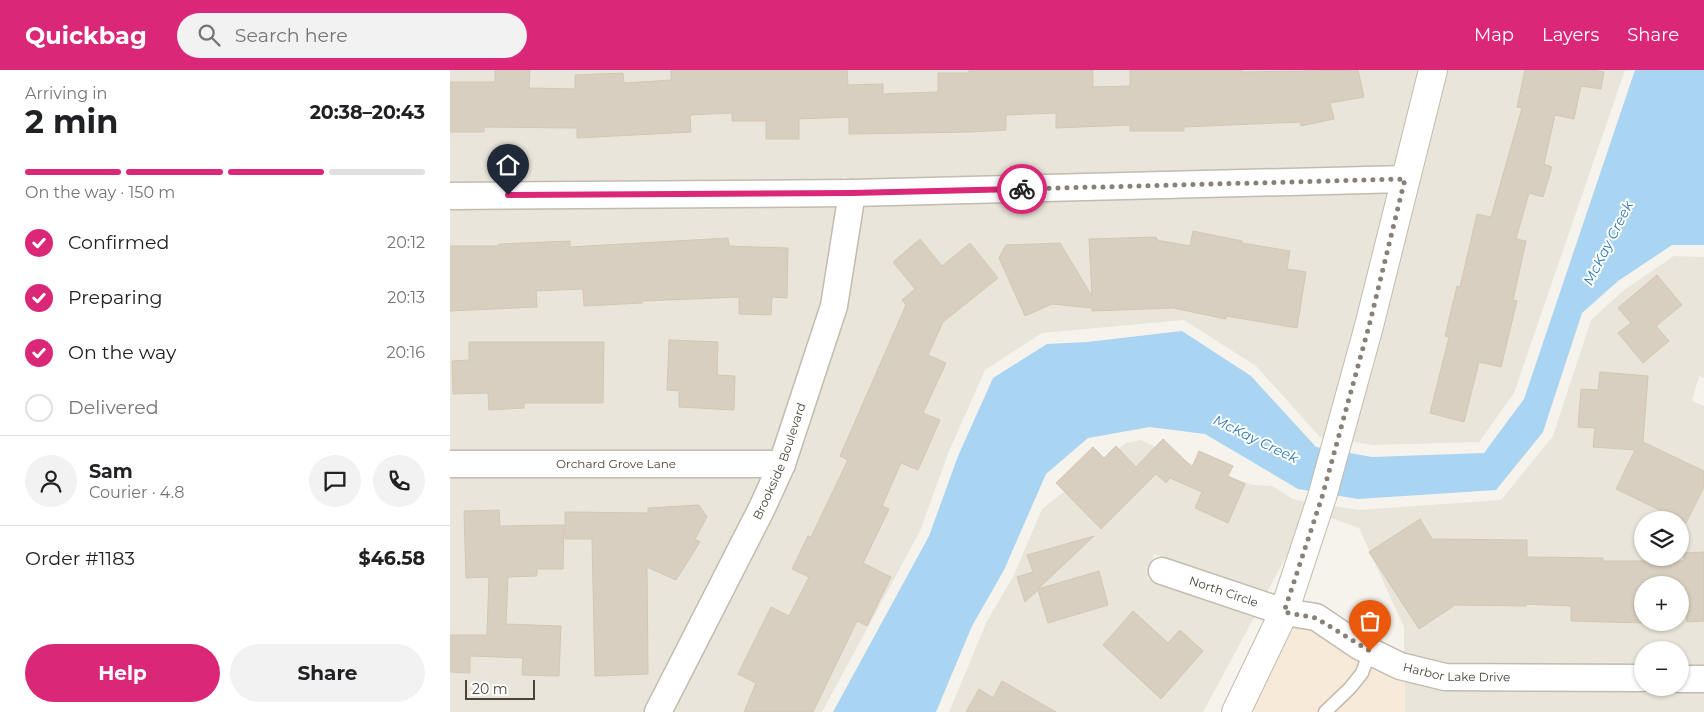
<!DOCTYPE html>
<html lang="en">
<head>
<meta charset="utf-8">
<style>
	body { margin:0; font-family:Montserrat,sans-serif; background:#f2f2f2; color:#202124; height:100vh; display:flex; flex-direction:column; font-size:19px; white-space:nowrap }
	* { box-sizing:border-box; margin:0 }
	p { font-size:16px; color:#757577 }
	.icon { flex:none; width:28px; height:28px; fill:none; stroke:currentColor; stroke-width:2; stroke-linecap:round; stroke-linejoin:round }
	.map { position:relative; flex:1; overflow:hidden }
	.sheet { display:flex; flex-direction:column; background:#fff; width:450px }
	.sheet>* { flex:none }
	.buttons { position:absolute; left:1184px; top:441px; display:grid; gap:10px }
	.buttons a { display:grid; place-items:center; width:55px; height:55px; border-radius:50%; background:#fff; box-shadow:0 1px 4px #0004; font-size:25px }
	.scale { position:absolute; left:15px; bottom:12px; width:70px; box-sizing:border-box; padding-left:5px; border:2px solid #4b4439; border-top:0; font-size:14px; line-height:18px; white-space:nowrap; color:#4b4439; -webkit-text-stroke:4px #fff; paint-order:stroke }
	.pin { position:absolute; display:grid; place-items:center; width:42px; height:42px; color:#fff; margin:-51px -21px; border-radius:50% 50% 50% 0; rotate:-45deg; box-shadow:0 0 5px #0007 }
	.pin .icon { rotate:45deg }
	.courier { position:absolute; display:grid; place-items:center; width:50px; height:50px; margin:-25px; border:4px solid #db2777; border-radius:50%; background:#fff; color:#222; box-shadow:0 1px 6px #0007 }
	.headline em { font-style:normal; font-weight:700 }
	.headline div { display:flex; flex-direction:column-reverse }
	.headline { display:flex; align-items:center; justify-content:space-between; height:85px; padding:0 25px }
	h1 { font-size:32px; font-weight:700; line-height:38px }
	.bar { display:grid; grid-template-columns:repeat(4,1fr); gap:8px 5px; align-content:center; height:60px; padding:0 25px }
	.bar i { height:6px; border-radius:4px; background:#e0e0e0 }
	.bar .current { background:#db2777 }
	.bar p { grid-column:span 4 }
	.line { display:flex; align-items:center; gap:12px; padding:0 25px; border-top:1px solid #e0e0e0 }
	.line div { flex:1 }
	.round { display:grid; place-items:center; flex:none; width:52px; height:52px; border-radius:26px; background:#f2f2f2 }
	ol { padding:0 25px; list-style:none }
	li { display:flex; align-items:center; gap:15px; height:55px }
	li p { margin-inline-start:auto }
	li .icon { padding:5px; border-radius:50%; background:#db2777; color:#fff; stroke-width:4 }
	li:last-child { color:#757577 }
	li i { width:28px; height:28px; border:2px solid #e0e0e0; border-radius:50% }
	.button { display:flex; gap:10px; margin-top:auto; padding:10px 25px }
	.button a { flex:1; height:58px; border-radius:30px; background:#db2777; color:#fff; font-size:20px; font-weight:700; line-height:58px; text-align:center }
	.button a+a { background:#f2f2f2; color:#202124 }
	header { display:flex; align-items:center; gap:30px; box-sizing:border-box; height:70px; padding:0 25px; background:#db2777; color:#fff }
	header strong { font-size:24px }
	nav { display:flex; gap:28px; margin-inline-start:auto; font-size:18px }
	.search { width:350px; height:45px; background:#f2f2f2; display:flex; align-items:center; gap:12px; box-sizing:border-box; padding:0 18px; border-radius:28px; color:#757577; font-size:19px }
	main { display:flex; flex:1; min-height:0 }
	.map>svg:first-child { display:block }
</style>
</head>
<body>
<header>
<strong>Quickbag</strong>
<div class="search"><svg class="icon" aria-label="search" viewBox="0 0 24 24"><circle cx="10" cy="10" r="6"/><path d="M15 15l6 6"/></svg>Search here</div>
<nav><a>Map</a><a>Layers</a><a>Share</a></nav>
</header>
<main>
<section class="sheet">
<div class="headline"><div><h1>2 min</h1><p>Arriving in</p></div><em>20:38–20:43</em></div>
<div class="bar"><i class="current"></i><i class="current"></i><i class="current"></i><i></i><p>On the way · 150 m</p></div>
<ol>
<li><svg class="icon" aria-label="check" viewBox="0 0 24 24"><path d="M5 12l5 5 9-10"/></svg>Confirmed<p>20:12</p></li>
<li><svg class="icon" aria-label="check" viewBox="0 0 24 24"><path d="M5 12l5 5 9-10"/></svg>Preparing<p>20:13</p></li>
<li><svg class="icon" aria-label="check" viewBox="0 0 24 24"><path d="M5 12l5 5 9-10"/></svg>On the way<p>20:16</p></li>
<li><i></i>Delivered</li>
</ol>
<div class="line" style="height:90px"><a class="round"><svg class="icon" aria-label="person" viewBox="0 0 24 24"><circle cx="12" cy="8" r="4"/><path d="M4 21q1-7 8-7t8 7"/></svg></a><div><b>Sam</b><p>Courier · 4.8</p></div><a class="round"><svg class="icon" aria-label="chat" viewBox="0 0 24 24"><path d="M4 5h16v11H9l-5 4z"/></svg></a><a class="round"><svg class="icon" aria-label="phone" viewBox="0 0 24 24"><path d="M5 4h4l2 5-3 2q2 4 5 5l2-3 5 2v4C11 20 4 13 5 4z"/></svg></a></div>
<div class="line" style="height:65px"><div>Order #1183</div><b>$46.58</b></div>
<div class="button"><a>Help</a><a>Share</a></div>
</section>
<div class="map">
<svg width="1254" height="642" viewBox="0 0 1254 642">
	<rect width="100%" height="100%" fill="#f6f3ec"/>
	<g fill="#eae5da" fill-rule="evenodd">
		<polygon points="0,0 971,0 946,96 403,109 393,107 392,109 0,112"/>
		<polygon points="996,0 1175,0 1064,323 1029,372 923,375 899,371 964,123 967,123 967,111"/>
		<polygon points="939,123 907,252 874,367 870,367 806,296 734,250 592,263 535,300 499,381 470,461 372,642 222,642 340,407 344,406 344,396 412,136"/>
		<polygon points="388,136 372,233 324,380 0,380 0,139"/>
		<path d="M1224 186 1254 187V308L1249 306 1242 331 1254 336V596L1230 595V580H1192V595L997 593 954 583V557L909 458 878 447 882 436 909 440 1051 430 1103 366 1141 250 1174 220ZM1192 450H1230V488H1192ZM1192 515H1230V552H1192Z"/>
		<polygon points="691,370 739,393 803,415 822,416 843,429 857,432 844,472 817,522 704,484 697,509 805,546 753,642 499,642 537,551 564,505 592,439 676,373"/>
		<polygon points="0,407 313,407 302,431 195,642 0,642"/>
		<polygon points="955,611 993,620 1254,622 1254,642 955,642"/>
	</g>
	<polygon fill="#f7ead8" points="843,557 862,561 904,588 945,608 955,611 955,642 800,642 840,558"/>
	<polygon fill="#a9d4f2" points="1185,0 1254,0 1254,175 1222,175 1168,211 1132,243 1093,362 1046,420 908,429 848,419 755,364 700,357 638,368 596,404 554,500 522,556 486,642 383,642 479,466 508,386 543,308 597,274 637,272 732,261 801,306 866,377 922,387 1034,383 1074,329"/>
	<g fill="#d8cfc1" stroke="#d3c7b4">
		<polygon points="45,0 80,0 79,18 125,19 125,5 173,3 174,13 221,10 221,0 397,0 398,15 433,14 433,24 488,22 488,3 519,3 519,0 643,0 643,17 680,16 680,0 792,0 793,2 908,0 914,27 880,33 884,49 851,56 850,52 734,57 734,61 680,61 680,55 606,58 606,43 556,45 556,60 521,62 399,64 399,47 349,49 349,69 316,69 316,51 282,51 282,43 240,45 241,62 127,68 127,58 34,57 34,62 0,62 0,12 45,12"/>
		<polygon points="1075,0 1143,0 1154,2 1151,19 1131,16 1124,49 1105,45 1094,94 1102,97 1093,127 1079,123 1066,169 1076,171 1063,230 1067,231 1051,297 1029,292 1014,352 980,343 999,267 995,266 1007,216 1010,217 1027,144 1041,147 1072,38 1067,37"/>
		<polygon points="743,161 792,171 792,173 840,181 837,199 856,202 847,258 776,246 776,249 723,238 642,241 642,238 602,234 575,246 549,188 556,175 610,173 642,226 639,169 706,167 707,170 740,176"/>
		<polygon points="278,168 279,176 338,178 337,228 322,227 321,245 289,244 289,227 192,231 192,233 134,236 133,219 86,221 87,237 0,241 0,176 49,176 49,174 120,171 120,177"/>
		<polygon points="470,169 492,196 520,173 548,208 493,252 478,285 496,293 473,343 490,350 468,400 451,393 432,436 439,439 413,493 441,507 417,556 407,551 363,642 294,642 306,613 288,604 321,537 339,546 359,507 342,499 358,466 361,467 398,390 390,386 456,235 452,230 465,219 443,192"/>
		<polygon points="1207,205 1232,235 1206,256 1219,271 1193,293 1168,263 1181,253 1168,238"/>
		<polygon points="219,270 268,272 267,305 285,306 284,340 229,337 229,321 217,320"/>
		<polygon points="19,272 154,272 153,333 74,333 74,338 39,340 38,323 3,324 2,291 19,290"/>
		<polygon points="1150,302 1198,306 1193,372 1254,401 1254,417 1236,453 1166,419 1185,380 1143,377 1145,358 1128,357 1131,319 1148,320"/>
		<polygon points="713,369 742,397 749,381 783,396 778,406 795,414 778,453 745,438 752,422 720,408 716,413 706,404 651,459 606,413 643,377 654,388 666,376 686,397"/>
		<polygon points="249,435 257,447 245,469 250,472 226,510 197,497 198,604 145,606 142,469 115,469 115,442 198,443 198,438"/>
		<polygon points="49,440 50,456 114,455 113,499 87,499 87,506 58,507 56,554 111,556 109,606 72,605 73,588 20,586 20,603 0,602 0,565 37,565 39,507 16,508 14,441"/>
		<polygon points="970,449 982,469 1077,470 1077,487 1153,488 1153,491 1234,491 1234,483 1254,482 1254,551 1237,552 1235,515 1192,515 1192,553 1121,551 1121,536 1076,534 1076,536 1005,535 969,559 919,482"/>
		<polygon points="644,466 588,519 649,501 658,535 598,553 588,520 575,532 567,507 583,502 577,485"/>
		<polygon points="683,541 718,573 730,560 753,581 711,629 653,575"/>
		<polygon points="552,611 606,642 516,642 529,619 543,628"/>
	</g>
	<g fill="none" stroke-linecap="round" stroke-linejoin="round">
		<g stroke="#c2bbae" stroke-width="15">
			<polyline id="service" points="875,642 900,618 912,603 920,581"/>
		</g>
		<g stroke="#c2bbae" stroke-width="29">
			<g id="minor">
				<polyline points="0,126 402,123 955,109"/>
				<path id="s1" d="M0 394H332"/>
				<path id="s2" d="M712 501 834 542 866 547 909 576 950 596 995 607 1192 608"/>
				<polyline points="1230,609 1254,609"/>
				<path id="s3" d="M208 642 312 438 332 394 384 236 402 123"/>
			</g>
		</g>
		<g stroke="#c2bbae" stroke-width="30">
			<polyline id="tertiary" points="786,642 834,542 872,427 919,256 983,0"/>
		</g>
		<use href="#service" stroke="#fff" stroke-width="12"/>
		<use href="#minor" stroke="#fff" stroke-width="26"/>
		<use href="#tertiary" stroke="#fff" stroke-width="28"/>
	</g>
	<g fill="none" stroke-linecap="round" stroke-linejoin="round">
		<polyline stroke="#878178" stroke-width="5" stroke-dasharray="0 9" points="572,119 955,109 919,256 872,427 834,542 866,548 920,581"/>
		<polyline stroke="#db2777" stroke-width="6" points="58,125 402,123 572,119"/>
	</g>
	<g text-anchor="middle" stroke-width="4" stroke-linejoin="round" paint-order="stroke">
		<g font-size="12" fill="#4b4439" stroke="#fff">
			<text dy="4" stroke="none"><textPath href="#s3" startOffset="279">Brookside Boulevard</textPath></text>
			<text dy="4" stroke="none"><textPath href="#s1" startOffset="166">Orchard Grove Lane</textPath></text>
			<text dy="4" stroke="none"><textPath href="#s2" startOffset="65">North Circle</textPath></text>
			<text dy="4" stroke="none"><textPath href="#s2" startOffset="316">Harbor Lake Drive</textPath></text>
		</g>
		<g font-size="14" font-style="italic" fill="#2e7ab2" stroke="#fff">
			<text transform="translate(1158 173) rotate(-63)" y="5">McKay Creek</text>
			<text transform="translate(806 369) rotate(26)" y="5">McKay Creek</text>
		</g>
	</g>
</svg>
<div class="buttons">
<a><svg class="icon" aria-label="layers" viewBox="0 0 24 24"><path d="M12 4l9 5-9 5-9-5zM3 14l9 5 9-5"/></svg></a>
<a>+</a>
<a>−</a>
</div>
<div class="scale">20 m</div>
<div class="pin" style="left:920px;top:581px;background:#ea580c"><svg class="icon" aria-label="bag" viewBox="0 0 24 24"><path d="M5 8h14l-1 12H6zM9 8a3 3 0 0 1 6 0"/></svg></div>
<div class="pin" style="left:58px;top:125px;background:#1f2937"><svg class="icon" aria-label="home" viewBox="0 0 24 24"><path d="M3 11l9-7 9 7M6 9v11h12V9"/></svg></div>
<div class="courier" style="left:572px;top:119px"><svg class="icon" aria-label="bike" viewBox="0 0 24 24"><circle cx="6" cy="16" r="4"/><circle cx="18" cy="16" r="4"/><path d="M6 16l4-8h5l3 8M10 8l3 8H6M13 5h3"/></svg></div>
</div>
</main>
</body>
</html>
